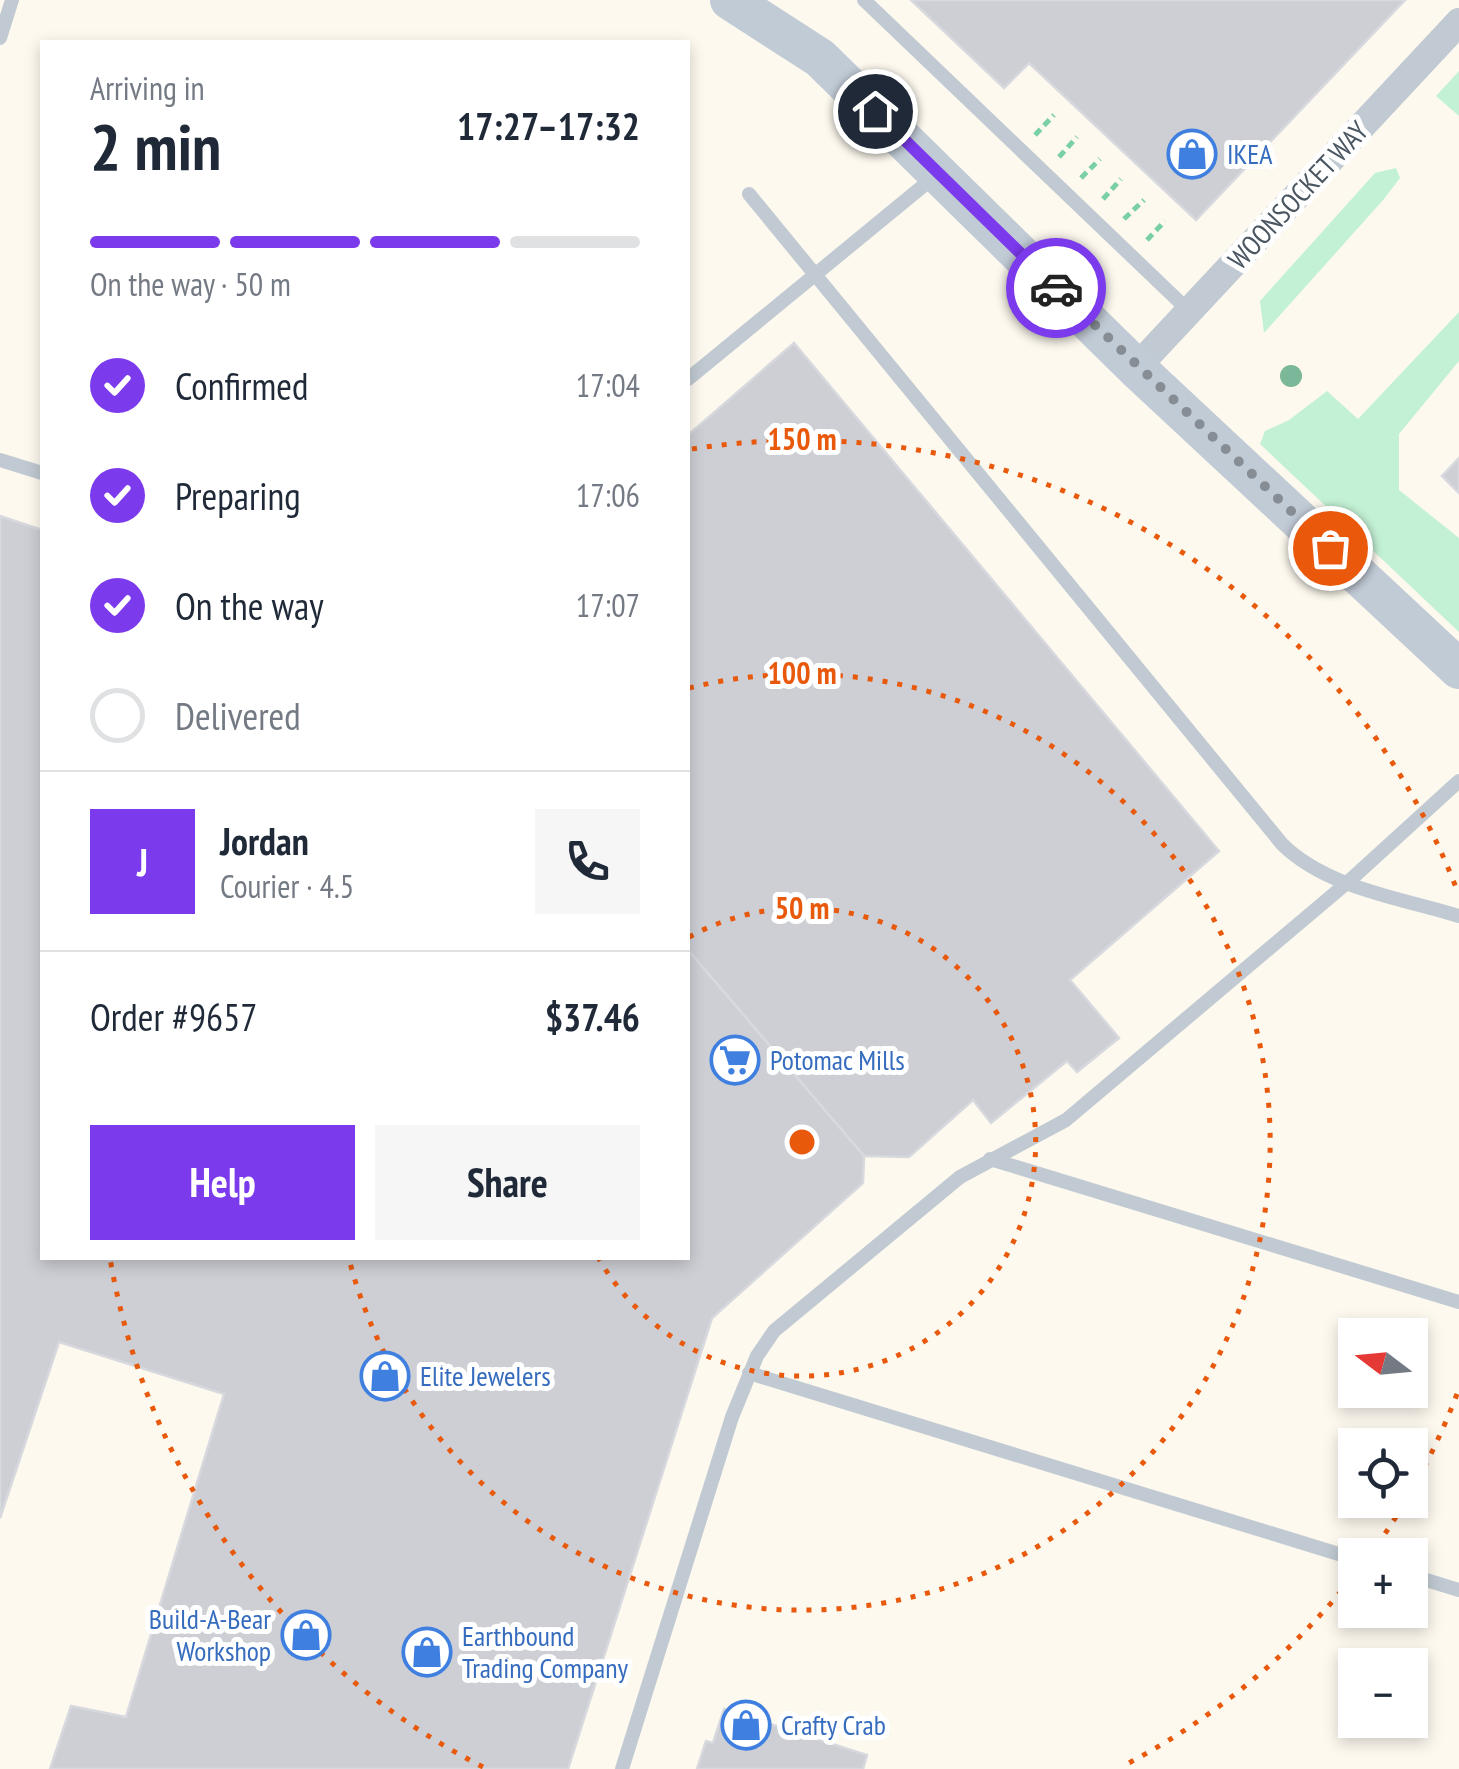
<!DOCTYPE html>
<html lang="en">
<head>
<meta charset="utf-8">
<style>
	body { margin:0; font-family:"PT Sans Narrow",sans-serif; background:#f6f6f7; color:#1f2937; height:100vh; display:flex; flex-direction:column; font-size:38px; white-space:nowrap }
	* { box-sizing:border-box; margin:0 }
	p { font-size:32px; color:#747a83 }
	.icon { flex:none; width:55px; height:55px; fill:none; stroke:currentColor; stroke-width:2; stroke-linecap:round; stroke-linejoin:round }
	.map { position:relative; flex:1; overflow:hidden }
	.side { position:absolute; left:40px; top:40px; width:650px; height:1220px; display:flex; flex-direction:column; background:#fff; border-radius:0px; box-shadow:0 5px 15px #0003 }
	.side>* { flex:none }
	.needle { width:65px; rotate:286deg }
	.fabs { position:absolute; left:1338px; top:1318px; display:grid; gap:20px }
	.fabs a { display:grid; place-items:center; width:90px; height:90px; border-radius:0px; background:#fff; box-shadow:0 5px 15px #0003; font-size:50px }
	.pin { position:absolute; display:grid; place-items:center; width:85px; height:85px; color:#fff; margin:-42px; border:5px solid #fff; border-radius:50%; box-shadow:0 2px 10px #0007 }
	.courier { position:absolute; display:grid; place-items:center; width:100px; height:100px; margin:-50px; border:8px solid #7c3aed; border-radius:50%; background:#fff; color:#222; box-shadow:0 2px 12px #0007 }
	.summary em { font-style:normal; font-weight:800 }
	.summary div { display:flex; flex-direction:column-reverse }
	.summary { display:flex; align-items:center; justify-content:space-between; height:170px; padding:0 50px }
	h1 { font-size:65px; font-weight:800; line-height:75px }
	.bar { display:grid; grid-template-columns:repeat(4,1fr); gap:15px 10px; align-content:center; height:120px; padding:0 50px }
	.bar i { height:12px; border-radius:8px; background:#e0e1e3 }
	.bar .active { background:#7c3aed }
	.bar p { grid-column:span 4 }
	.line { display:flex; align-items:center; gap:25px; padding:0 50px; border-top:2px solid #e0e1e3 }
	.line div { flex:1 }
	.round { display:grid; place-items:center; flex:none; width:105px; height:105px; border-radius:0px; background:#f6f6f7 }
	ol { padding:0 50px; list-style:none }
	li { display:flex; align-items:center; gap:30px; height:110px }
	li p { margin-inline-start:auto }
	li .icon { padding:10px; border-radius:50%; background:#7c3aed; color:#fff; stroke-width:4 }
	li:last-child { color:#747a83 }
	li i { width:55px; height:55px; border:5px solid #e0e1e3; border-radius:50% }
	.action { display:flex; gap:20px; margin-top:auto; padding:20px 50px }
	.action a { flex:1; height:115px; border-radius:0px; background:#7c3aed; color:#fff; font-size:40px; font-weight:800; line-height:115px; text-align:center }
	.action a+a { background:#f6f6f7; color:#1f2937 }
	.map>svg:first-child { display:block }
</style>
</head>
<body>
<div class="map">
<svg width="1459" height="1769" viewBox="0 0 1459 1769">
	<rect width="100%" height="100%" fill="#f5f3f3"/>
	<path fill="#fdf9ef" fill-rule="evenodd" d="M0 0H1459V1769H0ZM42 42H688V1258H42ZM1355 1335H1410V1390H1355ZM1355 1445H1410V1500H1355ZM1355 1555H1410V1610H1355ZM1355 1665H1410V1720H1355Z"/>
	<g fill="#c3f1d5">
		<polygon points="1459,71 1459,116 1436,96"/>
		<polygon points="1396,168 1400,178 1384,199 1264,333 1260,301 1375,173"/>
		<polygon points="1459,312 1459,361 1399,434 1399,490 1459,538 1459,632 1260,444 1265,431 1289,420 1327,391 1358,419"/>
	</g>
	<g fill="#cdcfd5" stroke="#d7d9de" stroke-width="2.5">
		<polygon points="911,0 1405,0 1196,220 1029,63 1004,88"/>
		<polygon points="794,343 1219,851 1070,980 1119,1038 1077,1072 1067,1061 991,1123 973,1100 909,1157 864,1156 688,950 688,435"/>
		<polygon points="1459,458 1459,493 1442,476"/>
		<polygon points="0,516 42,530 42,1258 688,1258 688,950 864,1156 863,1183 712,1318 568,1769 50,1769 71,1706 126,1717 224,1394 59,1342 0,1518"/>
		<polygon points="724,1709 867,1755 863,1769 697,1769 706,1741 713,1743"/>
	</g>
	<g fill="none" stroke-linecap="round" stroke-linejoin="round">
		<g stroke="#7ad0a6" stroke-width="5" stroke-dasharray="8 5" stroke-linecap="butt">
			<polyline points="1035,135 1054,115"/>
			<polyline points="1059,157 1077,137"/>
			<polyline points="1081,178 1100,159"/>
			<polyline points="1103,199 1121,179"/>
			<polyline points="1124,219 1144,200"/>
			<polyline points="1147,240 1165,221"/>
		</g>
		<g stroke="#c1cad2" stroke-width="14">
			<polyline points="864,0 1189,311"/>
			<polyline points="0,38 12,0"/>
			<path d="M749 194 1282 844C1326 888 1401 898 1459 916"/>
			<polyline points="688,379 934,177"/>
			<polyline points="0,460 42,473"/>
			<polyline points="990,1159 1459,1302"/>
			<polyline points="749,1373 1355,1559"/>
			<polyline points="1410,1575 1459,1590"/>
			<polyline points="622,1769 732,1417 757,1356 774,1331 960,1177 1066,1120 1348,882 1459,781"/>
		</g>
		<polyline stroke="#c1cad2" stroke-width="28" points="1136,368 1459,22"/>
		<polyline stroke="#c1cbd6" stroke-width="40" points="730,0 820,58 1136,368 1459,669"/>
	</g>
	<circle fill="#7bb799" cx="1291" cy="376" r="11"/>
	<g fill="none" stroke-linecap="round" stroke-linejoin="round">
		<polyline stroke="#868d94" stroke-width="10" stroke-dasharray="0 18" points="1056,288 1330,548"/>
		<polyline stroke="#7c3aed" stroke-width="12" points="875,111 1056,288"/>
	</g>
	<g fill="none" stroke="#e8590c" stroke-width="5" stroke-dasharray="5 10">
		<path d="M689 937A234 234 0 1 1 599 1259"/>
		<path d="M689 688A468 468 0 1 1 349 1259"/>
		<path d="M1457 1394A702 702 0 0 1 1413 1488M1404 1504A702 702 0 0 1 1370 1555M1351 1579A702 702 0 0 1 1121 1767M483 1767A702 702 0 0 1 110 1258M692 449A702 702 0 0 1 1457 890"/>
	</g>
	<defs>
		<g id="shop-ring" transform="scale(2.5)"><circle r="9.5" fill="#fff" stroke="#3f7fe0" stroke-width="1.5"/><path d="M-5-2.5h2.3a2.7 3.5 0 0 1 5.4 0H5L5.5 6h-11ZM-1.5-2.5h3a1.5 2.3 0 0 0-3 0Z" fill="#3f7fe0"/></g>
		<g id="supermarket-ring" transform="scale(2.5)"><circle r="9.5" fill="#fff" stroke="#3f7fe0" stroke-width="1.5"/><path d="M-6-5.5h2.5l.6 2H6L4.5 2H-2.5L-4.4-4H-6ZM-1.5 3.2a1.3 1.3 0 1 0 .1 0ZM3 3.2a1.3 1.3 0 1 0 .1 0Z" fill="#3f7fe0"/></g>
	</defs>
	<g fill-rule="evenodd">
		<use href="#shop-ring" x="1192" y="154"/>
		<use href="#supermarket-ring" x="735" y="1060"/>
		<use href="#shop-ring" x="385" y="1376"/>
		<use href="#shop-ring" x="306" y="1635"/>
		<use href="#shop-ring" x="427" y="1652"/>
		<use href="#shop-ring" x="746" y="1725"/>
	</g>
	<g text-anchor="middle" stroke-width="10" stroke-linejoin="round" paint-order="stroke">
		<g font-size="28" fill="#366cbe" stroke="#fff" text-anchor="start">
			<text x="1227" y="164">IKEA</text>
			<text x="770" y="1070">Potomac Mills</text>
			<text x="420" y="1386">Elite Jewelers</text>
			<text x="271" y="1629" text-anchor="end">Build-A-Bear<tspan x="271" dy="32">Workshop</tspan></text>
			<text x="462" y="1646">Earthbound<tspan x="462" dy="32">Trading Company</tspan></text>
			<text x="781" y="1735">Crafty Crab</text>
		</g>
		<g font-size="28" fill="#4a5661" stroke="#fff">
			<text transform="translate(1298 195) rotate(-47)" y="10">WOONSOCKET WAY</text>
		</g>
	</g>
	<circle cx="802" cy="1142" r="15" fill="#e8590c" stroke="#fff" stroke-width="5"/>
	<g font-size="30" text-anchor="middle" font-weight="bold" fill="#e8590c" stroke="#fff" stroke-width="10" stroke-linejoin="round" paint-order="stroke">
		<text x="802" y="450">150 m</text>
		<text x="802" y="684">100 m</text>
		<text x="802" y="919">50 m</text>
	</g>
</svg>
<div class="fabs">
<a><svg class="needle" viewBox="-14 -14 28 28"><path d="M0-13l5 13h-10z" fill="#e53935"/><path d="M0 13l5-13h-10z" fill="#747a83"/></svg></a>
<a><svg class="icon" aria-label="locate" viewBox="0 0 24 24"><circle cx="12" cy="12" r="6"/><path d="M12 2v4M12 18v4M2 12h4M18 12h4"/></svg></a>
<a>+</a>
<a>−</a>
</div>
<div class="pin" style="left:1330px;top:548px;background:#ea580c"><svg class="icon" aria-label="bag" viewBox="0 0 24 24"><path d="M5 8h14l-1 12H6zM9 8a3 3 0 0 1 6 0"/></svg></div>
<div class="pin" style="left:875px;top:111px;background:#1f2937"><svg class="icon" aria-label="home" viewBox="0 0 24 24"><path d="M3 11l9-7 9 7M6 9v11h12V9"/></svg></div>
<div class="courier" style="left:1056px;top:288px"><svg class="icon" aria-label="car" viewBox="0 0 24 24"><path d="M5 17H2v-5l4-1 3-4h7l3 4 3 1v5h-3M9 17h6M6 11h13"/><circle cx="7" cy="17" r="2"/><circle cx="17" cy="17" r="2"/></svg></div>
<section class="side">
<div class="summary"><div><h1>2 min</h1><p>Arriving in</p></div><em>17:27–17:32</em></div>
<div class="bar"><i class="active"></i><i class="active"></i><i class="active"></i><i></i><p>On the way · 50 m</p></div>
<ol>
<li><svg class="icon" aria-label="check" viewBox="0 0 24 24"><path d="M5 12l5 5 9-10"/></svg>Confirmed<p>17:04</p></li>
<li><svg class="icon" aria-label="check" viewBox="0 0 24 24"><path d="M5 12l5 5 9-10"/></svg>Preparing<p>17:06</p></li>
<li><svg class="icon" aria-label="check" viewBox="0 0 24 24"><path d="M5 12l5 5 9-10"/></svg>On the way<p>17:07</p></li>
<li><i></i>Delivered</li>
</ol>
<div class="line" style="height:180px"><b class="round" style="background:#7c3aed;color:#fff">J</b><div><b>Jordan</b><p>Courier · 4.5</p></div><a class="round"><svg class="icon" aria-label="phone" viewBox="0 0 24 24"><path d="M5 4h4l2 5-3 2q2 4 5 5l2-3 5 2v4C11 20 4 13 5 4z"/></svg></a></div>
<div class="line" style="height:130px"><div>Order #9657</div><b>$37.46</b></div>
<div class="action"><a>Help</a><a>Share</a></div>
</section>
</div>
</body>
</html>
